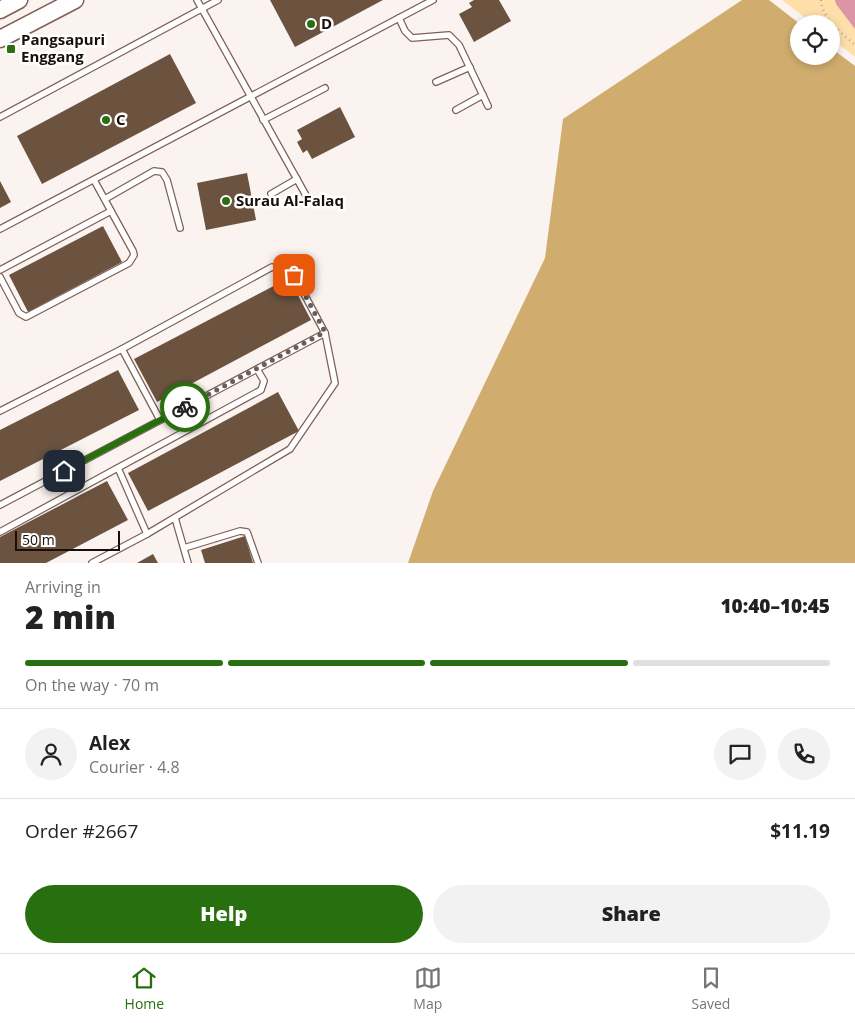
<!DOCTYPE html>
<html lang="en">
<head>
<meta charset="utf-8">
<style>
	body { margin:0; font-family:"Open Sans",sans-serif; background:#f2f2f2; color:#222; height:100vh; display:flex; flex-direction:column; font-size:19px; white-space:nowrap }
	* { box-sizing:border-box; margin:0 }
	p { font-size:16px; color:#767676 }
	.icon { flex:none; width:28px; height:28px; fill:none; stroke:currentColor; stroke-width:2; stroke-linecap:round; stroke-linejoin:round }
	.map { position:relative; height:563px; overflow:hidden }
	.details { display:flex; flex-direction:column; background:#fff; flex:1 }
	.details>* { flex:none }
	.tools { position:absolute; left:790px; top:15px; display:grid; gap:10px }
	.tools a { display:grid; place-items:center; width:50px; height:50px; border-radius:50%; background:#fff; box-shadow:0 2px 8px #0003; font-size:25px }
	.scale { position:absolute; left:15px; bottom:12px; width:105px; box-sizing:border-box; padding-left:5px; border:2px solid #190e09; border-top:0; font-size:14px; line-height:18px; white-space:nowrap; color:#190e09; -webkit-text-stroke:4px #fff; paint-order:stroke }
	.pin { position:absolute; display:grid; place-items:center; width:42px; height:42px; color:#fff; margin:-21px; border-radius:10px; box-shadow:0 2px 8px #0006 }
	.courier { position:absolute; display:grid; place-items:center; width:50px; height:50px; margin:-25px; border:4px solid #28700f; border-radius:50%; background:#fff; color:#222; box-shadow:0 1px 6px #0007 }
	.head em { font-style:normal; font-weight:800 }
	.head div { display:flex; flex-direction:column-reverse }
	.head { display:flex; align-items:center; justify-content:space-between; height:85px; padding:0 25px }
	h1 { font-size:32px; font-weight:800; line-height:38px }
	.bar { display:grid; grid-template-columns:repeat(4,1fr); gap:8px 5px; align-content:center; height:60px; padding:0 25px }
	.bar i { height:6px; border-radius:4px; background:#e0e0e0 }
	.bar .current { background:#28700f }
	.bar p { grid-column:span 4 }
	.line { display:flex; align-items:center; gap:12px; padding:0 25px; border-top:1px solid #e0e0e0 }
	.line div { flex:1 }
	.round { display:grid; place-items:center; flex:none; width:52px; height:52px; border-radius:26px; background:#f2f2f2 }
	.action { display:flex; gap:10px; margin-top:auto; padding:10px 25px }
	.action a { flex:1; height:58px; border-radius:30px; background:#28700f; color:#fff; font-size:20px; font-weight:800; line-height:58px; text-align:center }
	.action a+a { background:#f2f2f2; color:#222 }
	.tab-bar { display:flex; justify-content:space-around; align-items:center; height:70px; border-top:1px solid #e0e0e0; background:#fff; font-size:14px; color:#767676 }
	.tab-bar a { display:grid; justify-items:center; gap:2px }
	.tab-bar .current { color:#28700f }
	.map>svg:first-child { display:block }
</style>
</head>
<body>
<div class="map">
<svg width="855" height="563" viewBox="0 0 855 563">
	<rect width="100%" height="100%" fill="#faf3f0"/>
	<polygon fill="#fedfaa" points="782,0 855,0 855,57 831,38 831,24 813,24"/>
	<polygon fill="#d0ad6f" points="742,0 769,0 800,24 799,56 831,56 831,48 855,66 855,563 408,563 433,491 545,258 563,119"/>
	<polygon fill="#dc94a7" points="835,0 855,0 855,29 836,4"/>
	<g fill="#6b5340">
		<polygon points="270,0 383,0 295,47"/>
		<polygon points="474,0 499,0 511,21 474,42 459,14 472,7 469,3"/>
		<polygon points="170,54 196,103 42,184 17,136"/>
		<polygon points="340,107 355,137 312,159 307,150 303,153 297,142 302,139 297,130"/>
		<polygon points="247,173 256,220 206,230 197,183"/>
		<polygon points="0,181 11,202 0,208"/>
		<polygon points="103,226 122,262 28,312 9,275"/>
		<polygon points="289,278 311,320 157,402 134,359"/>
		<polygon points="118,370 139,410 0,481 0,430"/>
		<polygon points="278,392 299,431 148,511 128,473"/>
		<polygon points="107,481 128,520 46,563 0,563 0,537"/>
		<polygon points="245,536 253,563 205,563 201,550"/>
		<polygon points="153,554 158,563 137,563"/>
	</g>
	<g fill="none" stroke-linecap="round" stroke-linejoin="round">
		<g stroke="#7e6156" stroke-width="8">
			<g id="lane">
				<polyline points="197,0 308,199"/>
				<polyline points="399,18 405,31 412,38 449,35 459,45 488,106"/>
				<polyline points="436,82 470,67"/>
				<polyline points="456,110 483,95"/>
				<polyline points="0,117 218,0"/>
				<polyline points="263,120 325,88"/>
				<polyline points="271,194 297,179"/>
				<polyline points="105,199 154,171 162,172 167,180 180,228"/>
				<polyline points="0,229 433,0"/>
				<polyline points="0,270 111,211 94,180"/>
				<polyline points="0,277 19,313 26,317 129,263 134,255 133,251 111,211"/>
				<polyline points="122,349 160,420"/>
				<polyline points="0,411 122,349 272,267 294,275 325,333 335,383 290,449 147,534 92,563"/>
				<polyline points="118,468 147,534"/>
				<polyline points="0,505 325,333"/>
				<polyline points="175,518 188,563"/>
				<polyline points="0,532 261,390 264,381 257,369"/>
				<polyline points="184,548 240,531 247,532 258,563"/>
			</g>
		</g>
		<g stroke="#7e6156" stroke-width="19">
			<g id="secondary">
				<polyline points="0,10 19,0"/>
				<polyline points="0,39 75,0"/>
			</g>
		</g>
		<path stroke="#b1a9a5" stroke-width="2.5" stroke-dasharray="1 4" stroke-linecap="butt" d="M821 0C822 19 842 33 855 45"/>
		<use href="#lane" stroke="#fff" stroke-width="5.5"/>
		<use href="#secondary" stroke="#fff" stroke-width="16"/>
	</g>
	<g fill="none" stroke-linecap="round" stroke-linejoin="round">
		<polyline stroke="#685e5a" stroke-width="5" stroke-dasharray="0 9" points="185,407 325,332 294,275"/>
		<polyline stroke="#28700f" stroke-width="6" points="64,471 185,407"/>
	</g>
	<g fill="#28700f" stroke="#fff" stroke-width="2">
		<circle cx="311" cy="24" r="5"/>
		<rect x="6" y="44" width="10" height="10" rx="2.5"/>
		<circle cx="106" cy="120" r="5"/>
		<circle cx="226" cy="201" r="5"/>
	</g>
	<g text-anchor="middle" stroke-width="5" stroke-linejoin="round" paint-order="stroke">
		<g font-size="15" font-weight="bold" fill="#190e09" stroke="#fff" text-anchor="start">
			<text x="321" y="29">D</text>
			<text x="21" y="45">Pangsapuri<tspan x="21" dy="17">Enggang</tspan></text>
			<text x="116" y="125">C</text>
			<text x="236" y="206">Surau Al-Falaq</text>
		</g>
	</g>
</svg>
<div class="tools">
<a><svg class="icon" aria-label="locate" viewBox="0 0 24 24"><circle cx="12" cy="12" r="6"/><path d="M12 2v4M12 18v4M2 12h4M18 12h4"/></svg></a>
</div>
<div class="scale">50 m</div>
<div class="pin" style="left:294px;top:275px;background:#ea580c"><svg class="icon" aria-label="bag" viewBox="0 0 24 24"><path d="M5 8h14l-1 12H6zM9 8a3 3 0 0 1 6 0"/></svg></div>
<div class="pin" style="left:64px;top:471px;background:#1f2937"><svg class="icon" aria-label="home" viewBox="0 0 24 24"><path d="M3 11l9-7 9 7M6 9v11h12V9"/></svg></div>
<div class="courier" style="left:185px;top:407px"><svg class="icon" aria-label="bike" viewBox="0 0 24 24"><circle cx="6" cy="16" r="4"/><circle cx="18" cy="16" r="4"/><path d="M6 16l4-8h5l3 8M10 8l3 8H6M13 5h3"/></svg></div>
</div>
<section class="details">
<div class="head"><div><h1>2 min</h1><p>Arriving in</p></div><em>10:40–10:45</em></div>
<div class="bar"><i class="current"></i><i class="current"></i><i class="current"></i><i></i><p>On the way · 70 m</p></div>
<div class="line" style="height:90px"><a class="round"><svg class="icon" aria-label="person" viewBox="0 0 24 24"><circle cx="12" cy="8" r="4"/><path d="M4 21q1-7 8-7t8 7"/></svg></a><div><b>Alex</b><p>Courier · 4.8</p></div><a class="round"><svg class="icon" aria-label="chat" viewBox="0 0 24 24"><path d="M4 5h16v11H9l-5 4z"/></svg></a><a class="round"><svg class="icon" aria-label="phone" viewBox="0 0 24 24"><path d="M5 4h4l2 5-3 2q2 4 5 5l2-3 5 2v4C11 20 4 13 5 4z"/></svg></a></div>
<div class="line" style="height:65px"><div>Order #2667</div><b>$11.19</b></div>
<div class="action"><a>Help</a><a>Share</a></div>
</section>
<nav class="tab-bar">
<a class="current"><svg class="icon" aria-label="home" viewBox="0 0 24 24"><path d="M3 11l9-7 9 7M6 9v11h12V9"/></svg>Home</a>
<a><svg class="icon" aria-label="map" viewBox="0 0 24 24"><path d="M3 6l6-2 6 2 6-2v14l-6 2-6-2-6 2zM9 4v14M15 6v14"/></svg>Map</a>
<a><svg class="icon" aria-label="saved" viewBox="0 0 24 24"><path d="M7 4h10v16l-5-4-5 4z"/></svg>Saved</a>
</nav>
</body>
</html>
